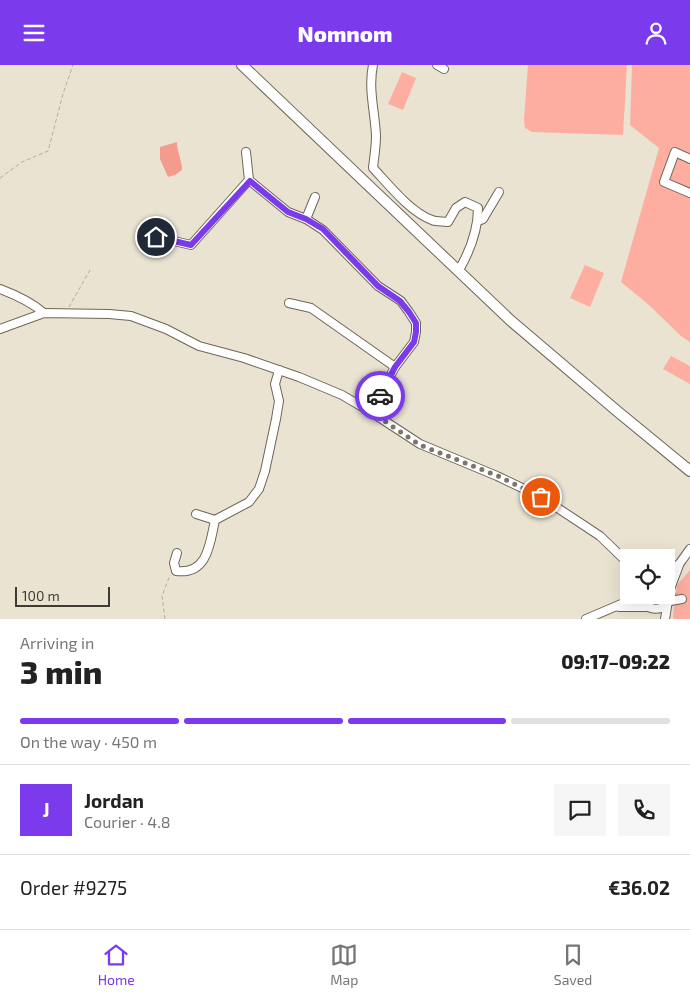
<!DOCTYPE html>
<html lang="en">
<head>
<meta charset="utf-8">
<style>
	body { margin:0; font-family:"Exo 2",sans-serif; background:#f6f6f6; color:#222; height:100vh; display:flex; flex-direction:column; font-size:19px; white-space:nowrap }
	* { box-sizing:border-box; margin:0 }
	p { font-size:16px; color:#767676 }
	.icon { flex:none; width:28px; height:28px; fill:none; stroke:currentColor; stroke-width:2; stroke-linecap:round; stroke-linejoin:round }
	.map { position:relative; height:554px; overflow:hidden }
	.panel { display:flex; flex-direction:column; background:#fff; flex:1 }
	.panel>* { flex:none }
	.controls { position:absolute; left:620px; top:484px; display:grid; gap:10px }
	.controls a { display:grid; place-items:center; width:55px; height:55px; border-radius:0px; background:#fff; box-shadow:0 5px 20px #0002; font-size:25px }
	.scale { position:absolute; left:15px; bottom:12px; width:95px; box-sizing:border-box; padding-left:5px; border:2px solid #3d3b34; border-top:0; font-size:14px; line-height:18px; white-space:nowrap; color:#3d3b34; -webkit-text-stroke:4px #eae3d2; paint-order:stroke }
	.pin { position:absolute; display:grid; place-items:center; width:42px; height:42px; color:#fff; margin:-21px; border:2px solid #fff; border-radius:50%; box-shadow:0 1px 5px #0007 }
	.courier { position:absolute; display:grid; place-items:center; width:50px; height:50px; margin:-25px; border:4px solid #7c3aed; border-radius:50%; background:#fff; color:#222; box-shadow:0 1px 6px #0007 }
	.overview em { font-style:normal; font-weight:800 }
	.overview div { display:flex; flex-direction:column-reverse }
	.overview { display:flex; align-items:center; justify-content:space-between; height:85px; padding:0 20px }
	h1 { font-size:32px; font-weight:800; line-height:38px }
	.bar { display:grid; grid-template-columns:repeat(4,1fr); gap:8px 5px; align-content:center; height:60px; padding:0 20px }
	.bar i { height:6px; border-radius:4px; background:#e0e0e0 }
	.bar .selected { background:#7c3aed }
	.bar p { grid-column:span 4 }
	.line { display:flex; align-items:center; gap:12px; padding:0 20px; border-top:1px solid #e0e0e0 }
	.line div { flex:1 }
	.round { display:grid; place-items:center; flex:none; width:52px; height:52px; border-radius:0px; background:#f6f6f6 }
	header { display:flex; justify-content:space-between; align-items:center; height:65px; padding:0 20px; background:#7c3aed; color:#fff; font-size:22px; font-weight:800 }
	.tabs { display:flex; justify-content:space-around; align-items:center; height:70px; border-top:1px solid #e0e0e0; background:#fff; font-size:14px; color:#767676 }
	.tabs a { display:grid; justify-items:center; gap:2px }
	.tabs .selected { color:#7c3aed }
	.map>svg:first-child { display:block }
</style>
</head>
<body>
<header><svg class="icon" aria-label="menu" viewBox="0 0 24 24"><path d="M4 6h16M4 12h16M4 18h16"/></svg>Nomnom<svg class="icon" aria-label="person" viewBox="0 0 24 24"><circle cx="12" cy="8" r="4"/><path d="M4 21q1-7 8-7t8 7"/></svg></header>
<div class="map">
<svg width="690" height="554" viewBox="0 0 690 554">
	<rect width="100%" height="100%" fill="#eae3d2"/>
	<g fill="#fdaea0">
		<polygon points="528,0 627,0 623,70 532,67 525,63 524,55"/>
		<polygon points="632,0 690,0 690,277 681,271 649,240 621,217 659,83 630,60"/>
		<polygon points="402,7 416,13 403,45 388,39"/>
		<polygon points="585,200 604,208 590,242 570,233"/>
		<polygon points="671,291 690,301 690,319 663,304"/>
		<polygon points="690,505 690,554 674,554 673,552 677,520"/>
	</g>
	<path fill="#f39c8e" d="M177 77C177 87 182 95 182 105L175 110 168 112 160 94V82Z"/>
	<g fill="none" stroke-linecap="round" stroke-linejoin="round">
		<g stroke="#6c6657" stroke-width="10">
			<g id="minor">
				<path d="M373 0C368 24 375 47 376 71 376 82 374 93 373 103 389 120 410 147 432 155 437 157 443 156 448 157L456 143 465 137 478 143C478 165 470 186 459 205"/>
				<polyline points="437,0 444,4"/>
				<polyline points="246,87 249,115"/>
				<polyline points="690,94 675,87 664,117 690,128"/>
				<polyline points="306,154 315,132"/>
				<polyline points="478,156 483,154 499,127"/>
				<polyline points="157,172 191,180 249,115 288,147 306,154 323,165 378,221 401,236 409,247 416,258 416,267 414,277 395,302 371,347"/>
				<path d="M0 224C16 230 31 237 44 248"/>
				<polyline points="289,238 311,243 395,302"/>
				<polyline points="0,264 44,248 109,249 131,251 166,264 199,281 244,293 299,312 342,330 371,347 420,379 497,411 541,432 600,471 629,499"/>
				<polyline points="196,449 215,455 249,437 259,424 265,406 276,354 279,336 275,319 279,305"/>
				<path d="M177 488 174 498 176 506C208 510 210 478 215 455"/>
				<polyline points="666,511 680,498 690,484"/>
				<polyline points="670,524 679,500"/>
				<path d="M640 530C644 554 684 544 666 519"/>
				<polyline points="670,536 682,534"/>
				<polyline points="619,542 645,542"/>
				<polyline points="586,554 640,531"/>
				<polyline points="665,554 667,542"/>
			</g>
		</g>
		<g stroke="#6c6657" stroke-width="12">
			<polyline id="major" points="242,0 510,255 617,346 690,406"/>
		</g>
		<g stroke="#b2ad9f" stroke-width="1" stroke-dasharray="4 2.5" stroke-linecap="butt">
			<polyline points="0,113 22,97 48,86 63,29 73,0"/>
			<polyline points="69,242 90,205"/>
			<polyline points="165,554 162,531 170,510"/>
		</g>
		<use href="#minor" stroke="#fff" stroke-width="8"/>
		<use href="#major" stroke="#fff" stroke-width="10"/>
	</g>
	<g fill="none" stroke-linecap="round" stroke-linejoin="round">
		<polyline stroke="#7a766b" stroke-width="5" stroke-dasharray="0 9" points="380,331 371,347 420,380 498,411 541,432"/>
		<polyline stroke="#7c3aed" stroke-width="6" points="156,172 191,180 250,116 288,147 306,154 323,164 378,221 400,236 409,247 416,258 416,267 414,277 395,302 380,331"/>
	</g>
</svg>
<div class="controls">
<a><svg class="icon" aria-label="locate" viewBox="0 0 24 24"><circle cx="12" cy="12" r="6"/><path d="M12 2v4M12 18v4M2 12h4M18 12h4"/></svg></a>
</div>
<div class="scale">100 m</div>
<div class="pin" style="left:541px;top:432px;background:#ea580c"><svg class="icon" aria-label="bag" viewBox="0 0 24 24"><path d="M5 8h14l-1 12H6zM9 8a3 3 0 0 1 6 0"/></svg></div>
<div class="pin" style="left:156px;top:172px;background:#1f2937"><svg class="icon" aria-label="home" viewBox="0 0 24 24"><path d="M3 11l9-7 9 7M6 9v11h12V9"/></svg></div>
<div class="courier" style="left:380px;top:331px"><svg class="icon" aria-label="car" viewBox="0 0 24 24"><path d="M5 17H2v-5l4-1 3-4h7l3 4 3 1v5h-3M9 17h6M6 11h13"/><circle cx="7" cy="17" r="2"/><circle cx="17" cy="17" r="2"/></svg></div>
</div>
<section class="panel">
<div class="overview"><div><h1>3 min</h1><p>Arriving in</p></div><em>09:17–09:22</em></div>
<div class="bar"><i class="selected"></i><i class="selected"></i><i class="selected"></i><i></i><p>On the way · 450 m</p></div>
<div class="line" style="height:90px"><b class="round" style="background:#7c3aed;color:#fff">J</b><div><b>Jordan</b><p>Courier · 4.8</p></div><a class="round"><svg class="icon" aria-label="chat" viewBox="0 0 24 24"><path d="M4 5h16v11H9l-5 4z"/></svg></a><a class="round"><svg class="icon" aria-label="phone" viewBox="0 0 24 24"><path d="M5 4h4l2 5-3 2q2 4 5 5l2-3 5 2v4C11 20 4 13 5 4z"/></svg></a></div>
<div class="line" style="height:65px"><div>Order #9275</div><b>€36.02</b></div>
</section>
<nav class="tabs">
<a class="selected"><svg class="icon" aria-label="home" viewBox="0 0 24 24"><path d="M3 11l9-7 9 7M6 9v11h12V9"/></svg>Home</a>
<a><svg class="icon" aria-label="map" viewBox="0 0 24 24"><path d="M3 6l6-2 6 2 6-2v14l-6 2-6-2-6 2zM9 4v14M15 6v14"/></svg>Map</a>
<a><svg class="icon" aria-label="saved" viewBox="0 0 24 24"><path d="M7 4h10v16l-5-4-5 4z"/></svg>Saved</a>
</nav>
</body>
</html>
